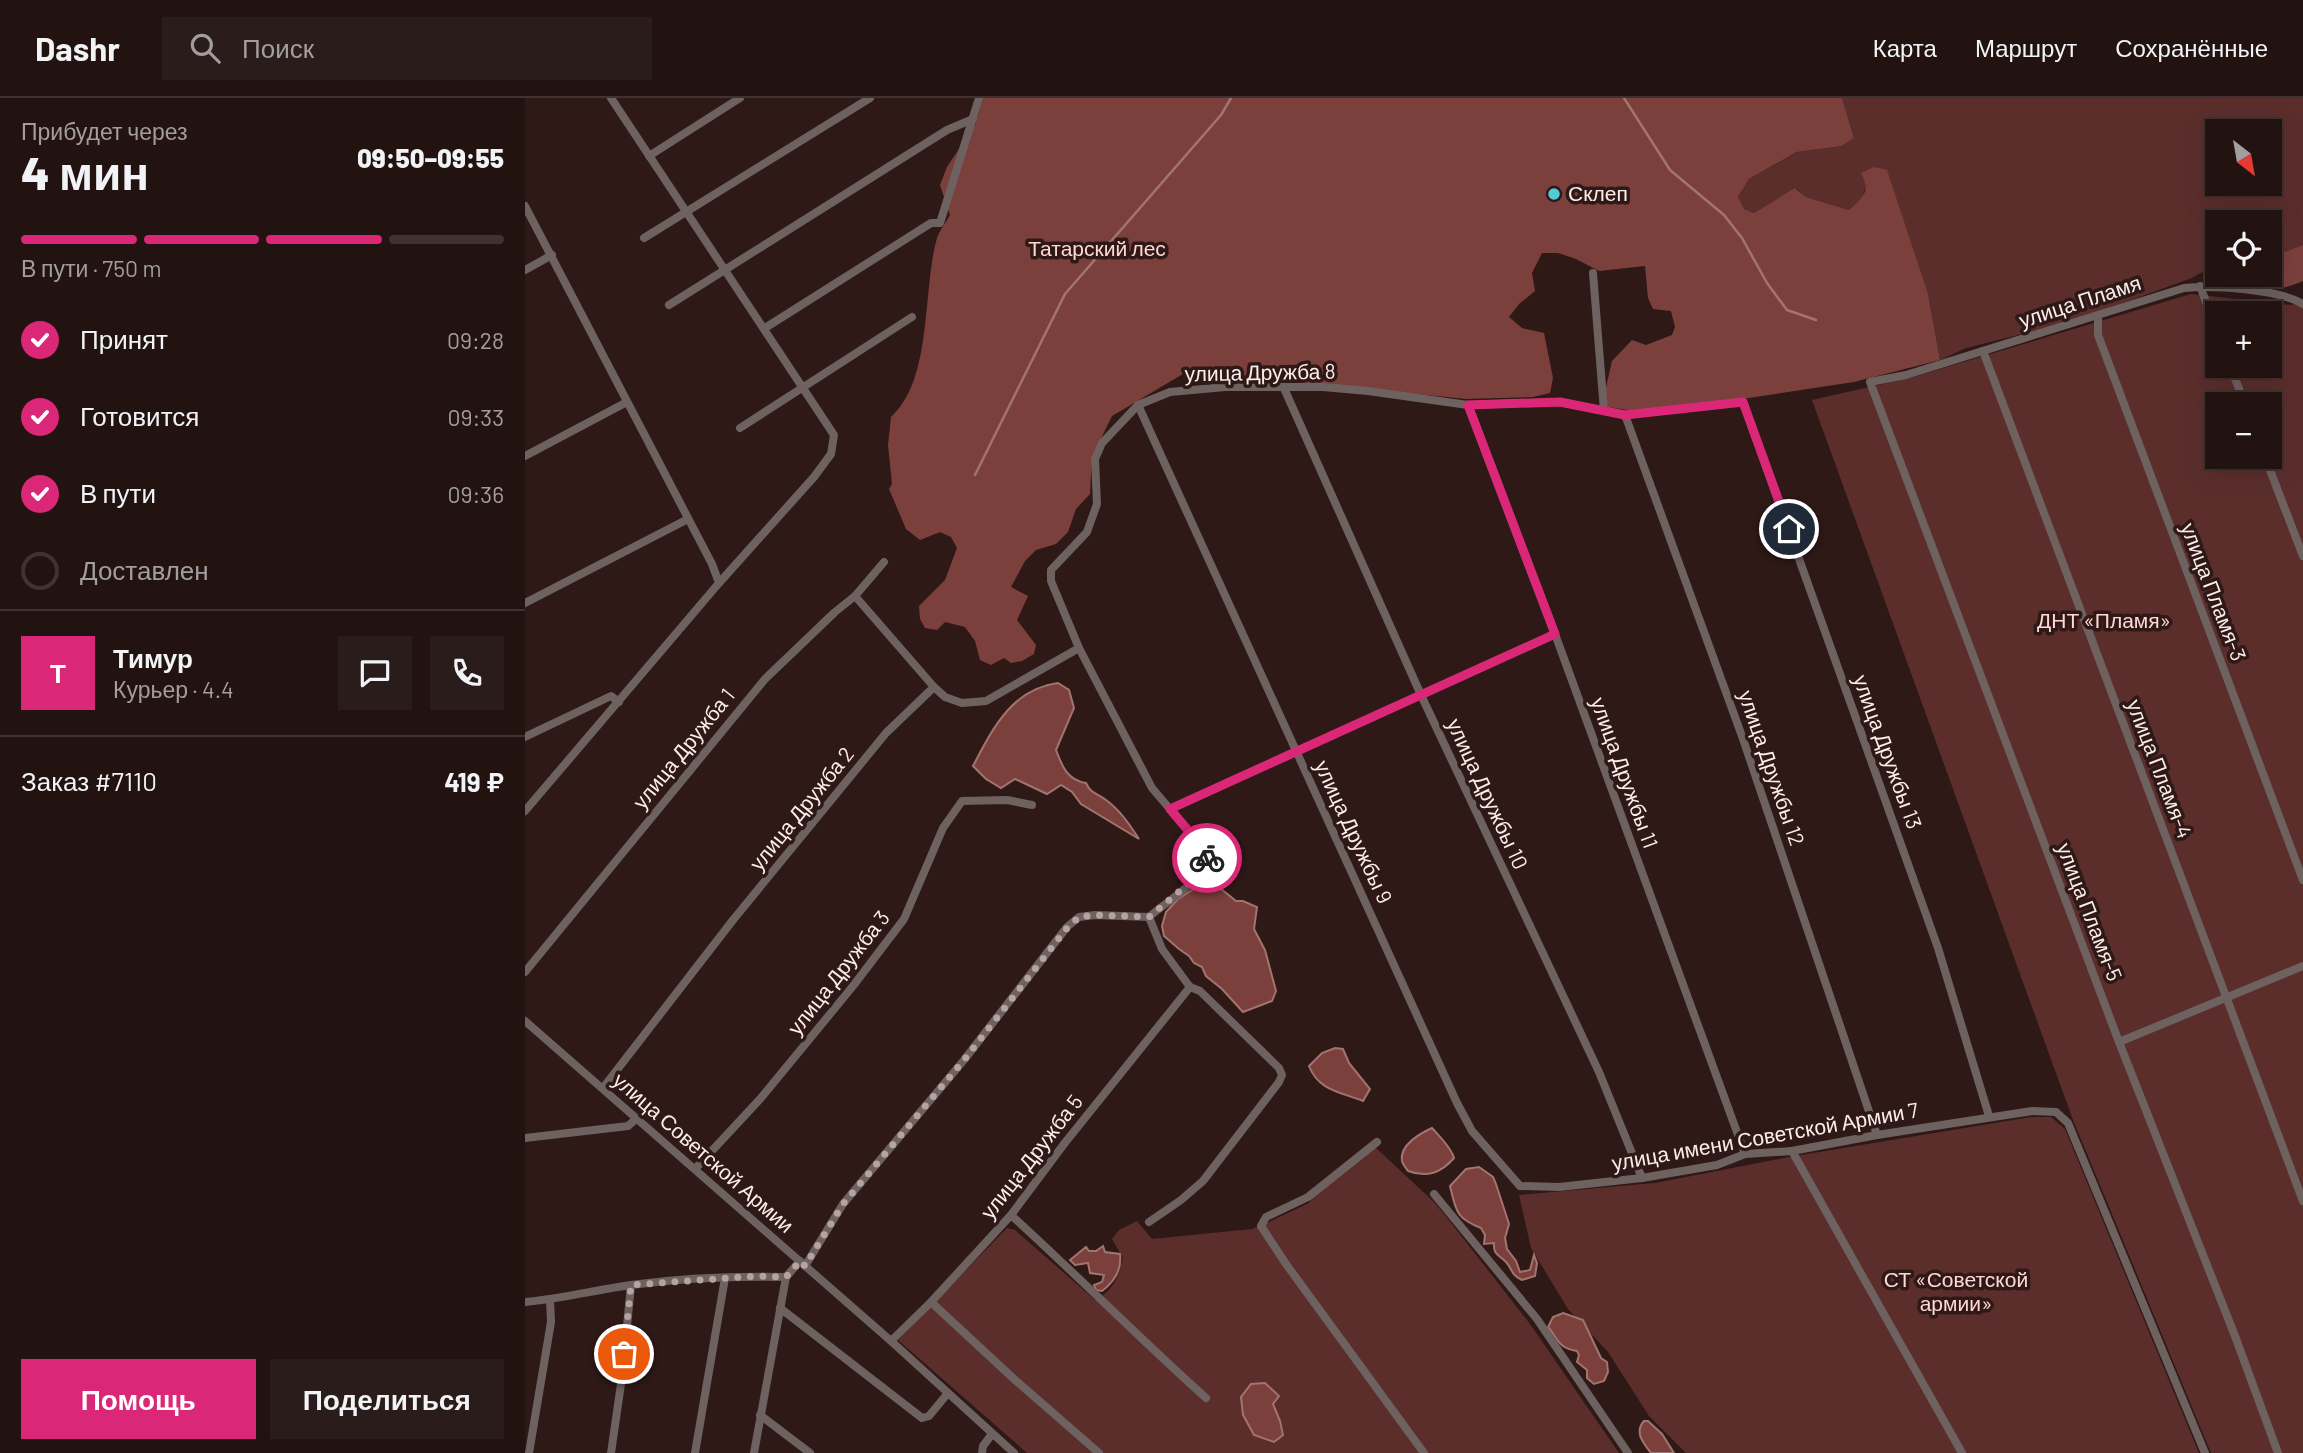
<!DOCTYPE html>
<html lang="ru">
<head>
<meta charset="utf-8">
<style>
	body { margin:0; font-family:Barlow,sans-serif; background:#2a1c1a; color:#f1f3f6; height:100vh; display:flex; flex-direction:column; font-size:26px; white-space:nowrap }
	* { box-sizing:border-box; margin:0 }
	p { font-size:23px; color:#a29e9f }
	.icon { flex:none; width:38px; height:38px; fill:none; stroke:currentColor; stroke-width:2; stroke-linecap:round; stroke-linejoin:round }
	.map { position:relative; flex:1; overflow:hidden }
	.drawer { display:flex; flex-direction:column; background:#221311; width:525px }
	.drawer>* { flex:none }
	.needle { width:46px; rotate:149deg }
	.buttons { position:absolute; left:1680px; top:21px; display:grid; gap:14px }
	.buttons a { display:grid; place-items:center; width:77px; height:77px; border-radius:0px; background:#221311; box-shadow:0 7px 28px #0002,0 0 0 2px #3f3231; font-size:35px }
	.pin { position:absolute; display:grid; place-items:center; width:60px; height:60px; color:#fff; margin:-30px; border:4px solid #fff; border-radius:50%; box-shadow:0 2px 7px #0007 }
	.courier { position:absolute; display:grid; place-items:center; width:70px; height:70px; margin:-35px; border:5px solid #db2777; border-radius:50%; background:#fff; color:#222; box-shadow:0 2px 9px #0007 }
	.overview em { font-style:normal; font-weight:800 }
	.overview div { display:flex; flex-direction:column-reverse }
	.overview { display:flex; align-items:center; justify-content:space-between; height:119px; padding:0 21px }
	h1 { font-size:46px; font-weight:800; line-height:52px }
	.bar { display:grid; grid-template-columns:repeat(4,1fr); gap:10px 7px; align-content:center; height:84px; padding:0 21px }
	.bar i { height:9px; border-radius:5px; background:#3f3231 }
	.bar .on { background:#db2777 }
	.bar p { grid-column:span 4 }
	.line { display:flex; align-items:center; gap:18px; padding:0 21px; border-top:2px solid #3f3231 }
	.line div { flex:1 }
	.round { display:grid; place-items:center; flex:none; width:74px; height:74px; border-radius:0px; background:#2a1c1a }
	ol { padding:0 21px; list-style:none }
	li { display:flex; align-items:center; gap:21px; height:77px }
	li p { margin-inline-start:auto }
	li .icon { padding:7px; border-radius:50%; background:#db2777; color:#fff; stroke-width:4 }
	li:last-child { color:#a29e9f }
	li i { width:38px; height:38px; border:4px solid #3f3231; border-radius:50% }
	.primary-button { display:flex; gap:14px; margin-top:auto; padding:14px 21px }
	.primary-button a { flex:1; height:80px; border-radius:0px; background:#db2777; color:#fff; font-size:28px; font-weight:800; line-height:80px; text-align:center }
	.primary-button a+a { background:#2a1c1a; color:#f1f3f6 }
	header { display:flex; align-items:center; gap:42px; box-sizing:border-box; height:98px; padding:0 35px; background:#221311; border-bottom:2px solid #3f3231 }
	header strong { font-size:33px }
	nav { display:flex; gap:38px; margin-inline-start:auto; font-size:24px }
	.search { width:490px; height:63px; background:#2a1c1a; display:flex; align-items:center; gap:18px; box-sizing:border-box; padding:0 24px; border-radius:0px; color:#a29e9f; font-size:26px }
	main { display:flex; flex:1; min-height:0 }
	.map>svg:first-child { display:block }
</style>
</head>
<body>
<header>
<strong>Dashr</strong>
<div class="search"><svg class="icon" aria-label="search" viewBox="0 0 24 24"><circle cx="10" cy="10" r="6"/><path d="M15 15l6 6"/></svg>Поиск</div>
<nav><a>Карта</a><a>Маршрут</a><a>Сохранённые</a></nav>
</header>
<main>
<section class="drawer">
<div class="overview"><div><h1>4 мин</h1><p>Прибудет через</p></div><em>09:50–09:55</em></div>
<div class="bar"><i class="on"></i><i class="on"></i><i class="on"></i><i></i><p>В пути · 750 m</p></div>
<ol>
<li><svg class="icon" aria-label="check" viewBox="0 0 24 24"><path d="M5 12l5 5 9-10"/></svg>Принят<p>09:28</p></li>
<li><svg class="icon" aria-label="check" viewBox="0 0 24 24"><path d="M5 12l5 5 9-10"/></svg>Готовится<p>09:33</p></li>
<li><svg class="icon" aria-label="check" viewBox="0 0 24 24"><path d="M5 12l5 5 9-10"/></svg>В пути<p>09:36</p></li>
<li><i></i>Доставлен</li>
</ol>
<div class="line" style="height:126px"><b class="round" style="background:#db2777;color:#fff">Т</b><div><b>Тимур</b><p>Курьер · 4.4</p></div><a class="round"><svg class="icon" aria-label="chat" viewBox="0 0 24 24"><path d="M4 5h16v11H9l-5 4z"/></svg></a><a class="round"><svg class="icon" aria-label="phone" viewBox="0 0 24 24"><path d="M5 4h4l2 5-3 2q2 4 5 5l2-3 5 2v4C11 20 4 13 5 4z"/></svg></a></div>
<div class="line" style="height:91px"><div>Заказ #7110</div><b>419 ₽</b></div>
<div class="primary-button"><a>Помощь</a><a>Поделиться</a></div>
</section>
<div class="map">
<svg width="1778" height="1355" viewBox="0 0 1778 1355">
	<rect width="100%" height="100%" fill="#2e1917"/>
	<g fill="#5b2e2c" fill-rule="evenodd">
		<path d="M1317 0H1778V147L1745 159V124H1692V166L1667 180 1545 224 1441 250 1415 262 1403 196 1341 85 1338 99 1324 112 1281 99 1271 90 1229 115 1219 111 1213 99 1224 81 1273 54 1317 48 1329 40ZM1692 33H1745V86H1692Z"/>
		<path d="M1666 196 1766 207 1778 202V1355H1686L1548 1022 1287 302 1385 280ZM1692 215H1745V268H1692ZM1692 306H1745V359H1692Z"/>
		<polygon points="1506,1019 1526,1019 1540,1031 1674,1355 1161,1355 1124,1318 1083,1254 1043,1211 1006,1150 994,1097 1130,1085 1264,1059"/>
		<path d="M850 1049 909 1104 927 1126 1005 1226 1094 1355H502L373 1242 482 1130 490 1132 570 1202C589 1192 593 1180 598 1160L587 1141 594 1132 612 1123 627 1141 727 1131 742 1125 784 1105 794 1093Z"/>
	</g>
	<g fill="#7b403c">
		<path d="M458 0H1317L1329 40 1317 48 1272 54 1224 81 1213 99 1219 111 1229 115 1270 90 1281 99 1324 112C1338 99 1346 94 1336 75L1349 69 1362 72 1403 196 1415 262 1329 284 1164 309 1109 313 1083 309 1079 298 1087 263 1107 242 1121 247 1147 237 1150 229 1146 213 1128 211 1123 200 1120 168 1074 173 1051 161 1033 155H1017L1007 175 1010 193 994 206 984 219 997 230 1019 235 1028 280 1025 295 1008 299 941 301 663 273 587 318 567 359 565 396 551 411 543 434 531 446 511 452 500 463 486 489 503 498 492 522 511 547 509 556 497 563 486 565 479 560 466 567 455 562 450 543 440 529 420 524 412 532 400 530 395 521 394 508 420 482 432 450 426 439 415 434 395 442 381 431 364 391 367 386 363 347 366 319C408 281 397 193 412 140 415 132 421 124 425 117L415 87 422 69 450 27Z"/>
		<path d="M1778 147V183C1757 193 1723 198 1709 177H1745V159Z"/>
	</g>
	<g fill="#7b403c" stroke="#a27470" stroke-width="2">
		<path d="M533 585 544 592 549 610 531 652C537 668 542 682 561 685 566 696 572 695 581 702 595 712 605 727 614 741L556 706 547 694 536 687 522 696 490 681 476 690 461 681 448 668C468 630 487 591 533 585Z"/>
		<polygon points="684,781 711,803 718,803 732,809 729,831 740,852 751,893 747,903 718,914 697,891 681,878 677,869 669,865 664,858 654,851 639,838 637,828 641,814 653,801"/>
		<path d="M810 950 818 951 824 965 845 991 838 1003C815 994 793 992 784 968L797 955Z"/>
		<path d="M907 1030C914 1038 926 1049 929 1060 916 1075 902 1080 883 1073 881 1070 878 1067 877 1063 874 1047 896 1035 907 1030Z"/>
		<path d="M954 1069 968 1079 971 1086 984 1126 980 1140 982 1151 991 1163 995 1174 1005 1172 1009 1157 1012 1165 1010 1178 997 1182C985 1176 989 1173 981 1164 974 1157 968 1157 969 1145L959 1146 960 1137 956 1130C930 1120 931 1112 925 1088L941 1071Z"/>
		<path d="M578 1148 580 1154 595 1156C597 1172 589 1184 577 1193L571 1192 569 1187 577 1184 579 1177 565 1175 563 1165 550 1167 545 1162 561 1149 564 1153H571Z"/>
		<path d="M1038 1215 1058 1222 1076 1260 1082 1264 1083 1274 1079 1283 1069 1286 1062 1280V1272L1052 1264 1054 1257 1052 1253C1033 1250 1034 1242 1023 1229L1028 1219Z"/>
		<polygon points="740,1285 754,1298 748,1306 755,1323 758,1337 749,1344 729,1337 718,1317 716,1299 726,1286"/>
		<path d="M1119 1323H1123L1137 1336 1149 1355H1126C1118 1345 1109 1334 1119 1323Z"/>
	</g>
	<g fill="none" stroke-linecap="round" stroke-linejoin="round">
		<g stroke="#a27470" stroke-width="2.5">
			<polyline points="1099,0 1145,72 1199,117 1217,140 1242,185 1262,212 1291,222"/>
			<polyline points="450,377 540,196 696,17 706,0"/>
		</g>
		<g stroke="#6e6261" stroke-width="8">
			<polyline points="124,58 215,0"/>
			<polyline points="0,108 187,466 194,485"/>
			<polyline points="119,140 345,0"/>
			<polyline points="0,172 27,157"/>
			<polyline points="1068,175 1079,313"/>
			<polyline points="1675,188 1692,233"/>
			<polyline points="144,207 422,32 448,21"/>
			<polyline points="1573,218 1573,237 1778,782"/>
			<polyline points="240,230 406,125 415,125 454,0"/>
			<polyline points="1458,253 1778,1103"/>
			<polyline points="1705,268 1720,306"/>
			<polyline points="758,288 896,597 1074,974 1117,1080"/>
			<polyline points="613,307 932,1005 947,1033 995,1088 1034,1089 1117,1080 1192,1067 1220,1056 1267,1053 1352,1037 1507,1013 1531,1014 1543,1025 1680,1355"/>
			<polyline points="943,307 1030,536 1220,1056"/>
			<polyline points="1100,317 1218,641 1352,1037"/>
			<polyline points="215,330 387,219"/>
			<polyline points="0,358 102,304"/>
			<polyline points="1740,359 1778,458"/>
			<polyline points="330,498 409,589"/>
			<polyline points="0,505 163,421"/>
			<polyline points="0,639 86,598 94,604"/>
			<polyline points="645,711 1030,536"/>
			<polyline points="0,713 194,485 289,379 306,356 309,337 86,0"/>
			<path d="M624 819C643 802 676 785 683 759L678 750 627 690 554 550 526 483V472L562 434 572 406 570 361 577 345 613 307 645 294 700 289H798L843 293 943 307 1035 304 1100 317 1218 304 1413 850 1464 1018"/>
			<polyline points="624,819 637,851 665,889"/>
			<polyline points="0,874 240,581 310,514 330,498 359,464"/>
			<polyline points="0,923 366,1243 489,1355"/>
			<polyline points="1594,944 1778,868"/>
			<polyline points="78,990 208,822 361,635 409,589 420,599 437,605 461,603 554,550"/>
			<polyline points="0,1040 103,1028 112,1020"/>
			<polyline points="852,1044 783,1099 741,1119 736,1128 761,1166 899,1355"/>
			<polyline points="1267,1053 1437,1355"/>
			<polyline points="170,1071 236,1000 328,888 379,821 418,730 437,703 482,702 507,707"/>
			<polyline points="909,1096 1012,1221 1103,1355"/>
			<path d="M486 1117C552 1177 614 1240 681 1300"/>
			<polyline points="624,1124 656,1102 678,1083 754,984 757,977 754,970 675,893 665,889"/>
			<polyline points="280,1168 318,1106 439,962 542,829 554,819 570,817 624,819"/>
			<path d="M0 1204C36 1201 70 1192 106 1187 157 1180 210 1178 261 1179L275 1163"/>
			<polyline points="406,1204 489,1281 574,1355"/>
			<polyline points="255,1210 397,1320 404,1318 423,1295"/>
			<polyline points="366,1243 406,1204 486,1117 539,1046 665,889"/>
			<polyline points="235,1317 285,1355"/>
			<polyline points="4,1355 26,1224 25,1202"/>
			<polyline points="86,1355 97,1279 106,1187"/>
			<polyline points="170,1355 200,1180"/>
			<polyline points="229,1355 261,1179"/>
			<polyline points="457,1355 458,1348 467,1336"/>
			<path d="M1753 1355 1710 1238 1594 944 1345 284 1381 277 1659 190C1688 187 1753 191 1778 206"/>
		</g>
	</g>
	<g fill="none" stroke-linecap="round" stroke-linejoin="round">
		<polyline stroke="#b4a3a1" stroke-width="7" stroke-dasharray="0 12.6" points="99,1256 106,1187 232,1178 261,1179 275,1163 280,1168 318,1106 439,962 542,830 554,819 570,817 624,819 674,777 682,760"/>
		<polyline stroke="#db2777" stroke-width="9" points="682,760 678,750 645,711 1030,536 943,307 1035,304 1100,317 1218,304 1264,431"/>
	</g>
	<circle fill="#52cbd7" stroke="#2e1917" stroke-width="2.5" cx="1029" cy="96" r="7"/>
	<g text-anchor="middle" stroke-width="7" stroke-linejoin="round" paint-order="stroke">
		<g font-size="21" fill="#fcedeb" stroke="#2e1917" text-anchor="start">
			<text x="1043" y="103">Склеп</text>
		</g>
		<g font-size="21" fill="#ffd7d3" stroke="#2e1917">
			<text x="572" y="158">Татарский лес</text>
			<text x="1579" y="530">ДНТ «Пламя»</text>
			<text x="1431" y="1189">СТ «Советской<tspan x="1431" dy="24">армии»</tspan></text>
		</g>
		<g font-size="21" fill="#fcedeb" stroke="#2e1917">
			<text transform="translate(1555 204) rotate(-18)" y="7">улица Пламя</text>
			<text transform="translate(735 275) rotate(-1)" y="7">улица Дружба 8</text>
			<text transform="translate(1688 494) rotate(69)" y="7">улица Пламя-3</text>
			<text transform="translate(159 651) rotate(-51)" y="7">улица Дружба 1</text>
			<text transform="translate(1362 654) rotate(70)" y="7">улица Дружбы 13</text>
			<text transform="translate(1246 670) rotate(71)" y="7">улица Дружбы 12</text>
			<text transform="translate(1634 671) rotate(69)" y="7">улица Пламя-4</text>
			<text transform="translate(1099 675) rotate(70)" y="7">улица Дружбы 11</text>
			<text transform="translate(962 696) rotate(65)" y="7">улица Дружбы 10</text>
			<text transform="translate(277 711) rotate(-51)" y="7">улица Дружба 2</text>
			<text transform="translate(828 734) rotate(65)" y="7">улица Дружбы 9</text>
			<text transform="translate(1564 814) rotate(69)" y="7">улица Пламя-5</text>
			<text transform="translate(314 875) rotate(-52)" y="7">улица Дружба 3</text>
			<text transform="translate(1240 1039) rotate(-10)" y="7">улица имени Советской Армии 7</text>
			<text transform="translate(178 1055) rotate(41)" y="7">улица Советской Армии</text>
			<text transform="translate(507 1059) rotate(-52)" y="7">улица Дружба 5</text>
		</g>
	</g>
</svg>
<div class="buttons">
<a><svg class="needle" viewBox="-14 -14 28 28"><path d="M0-13l5 13h-10z" fill="#e53935"/><path d="M0 13l5-13h-10z" fill="#a29e9f"/></svg></a>
<a><svg class="icon" aria-label="locate" viewBox="0 0 24 24"><circle cx="12" cy="12" r="6"/><path d="M12 2v4M12 18v4M2 12h4M18 12h4"/></svg></a>
<a>+</a>
<a>−</a>
</div>
<div class="pin" style="left:99px;top:1256px;background:#ea580c"><svg class="icon" aria-label="bag" viewBox="0 0 24 24"><path d="M5 8h14l-1 12H6zM9 8a3 3 0 0 1 6 0"/></svg></div>
<div class="pin" style="left:1264px;top:431px;background:#1f2937"><svg class="icon" aria-label="home" viewBox="0 0 24 24"><path d="M3 11l9-7 9 7M6 9v11h12V9"/></svg></div>
<div class="courier" style="left:682px;top:760px"><svg class="icon" aria-label="bike" viewBox="0 0 24 24"><circle cx="6" cy="16" r="4"/><circle cx="18" cy="16" r="4"/><path d="M6 16l4-8h5l3 8M10 8l3 8H6M13 5h3"/></svg></div>
</div>
</main>
</body>
</html>
